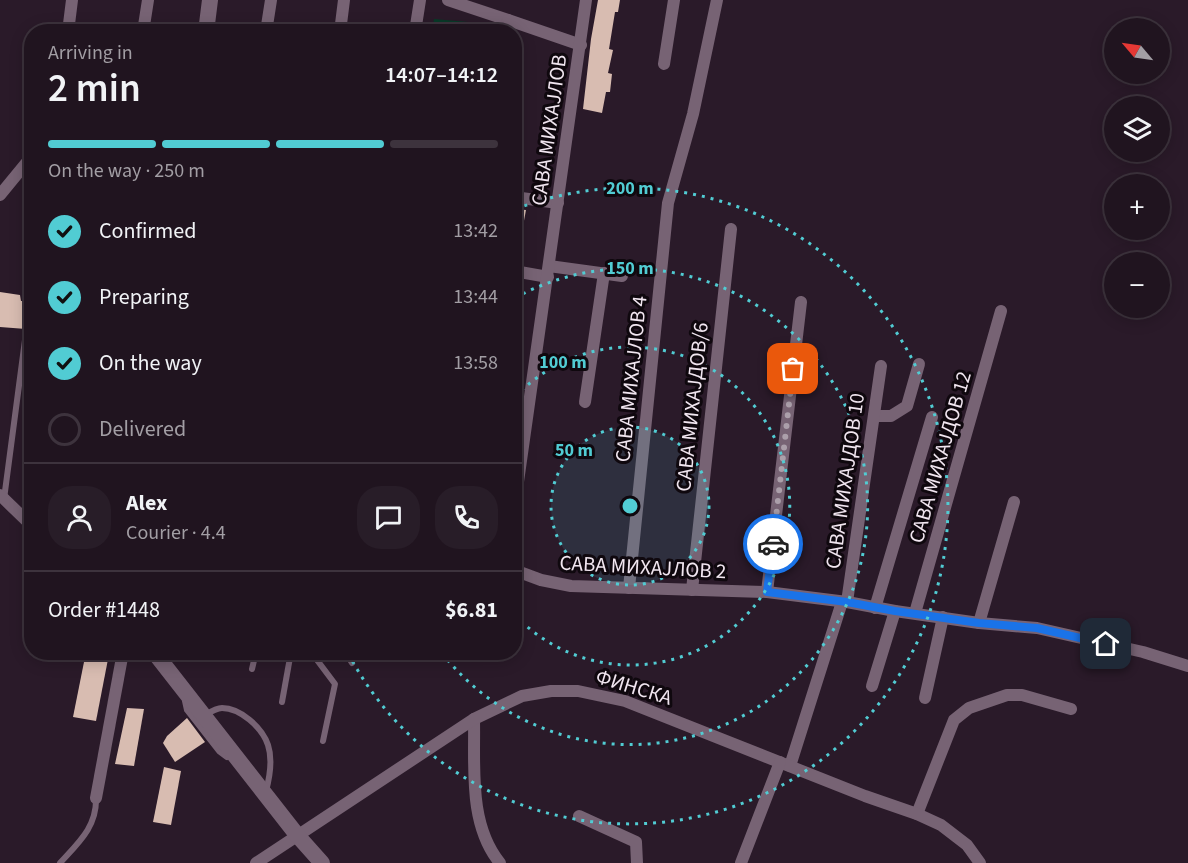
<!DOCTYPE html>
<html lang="en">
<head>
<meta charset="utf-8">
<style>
	body { margin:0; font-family:"Source Sans 3",sans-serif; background:#281d28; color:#f1f3f6; height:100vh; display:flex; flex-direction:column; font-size:22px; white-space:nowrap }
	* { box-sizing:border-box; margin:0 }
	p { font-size:20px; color:#a29ea4 }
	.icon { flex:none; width:33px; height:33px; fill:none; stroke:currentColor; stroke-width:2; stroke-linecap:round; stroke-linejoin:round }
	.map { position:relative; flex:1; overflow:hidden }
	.sheet { position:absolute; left:24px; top:24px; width:498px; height:636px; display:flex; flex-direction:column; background:#20141f; border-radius:24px; box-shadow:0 3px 15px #0003,0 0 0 2px #3d333d }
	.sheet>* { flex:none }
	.needle { width:39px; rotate:299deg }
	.fabs { position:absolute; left:1104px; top:18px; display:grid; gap:12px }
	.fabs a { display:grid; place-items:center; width:66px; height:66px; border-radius:50%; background:#20141f; box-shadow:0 3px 15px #0003,0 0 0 2px #3d333d; font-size:30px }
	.pin { position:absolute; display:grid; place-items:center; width:51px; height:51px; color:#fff; margin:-26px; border-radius:12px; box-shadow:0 3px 9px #0006 }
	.courier { position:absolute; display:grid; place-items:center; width:60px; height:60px; margin:-30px; border:4px solid #1a73e8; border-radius:50%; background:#fff; color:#222; box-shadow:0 2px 8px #0007 }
	.head em { font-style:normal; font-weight:600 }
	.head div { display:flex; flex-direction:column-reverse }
	.head { display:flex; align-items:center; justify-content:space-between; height:102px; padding:0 24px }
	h1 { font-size:39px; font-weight:600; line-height:45px }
	.bar { display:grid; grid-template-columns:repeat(4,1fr); gap:9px 6px; align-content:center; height:72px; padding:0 24px }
	.bar i { height:8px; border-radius:4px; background:#3d333d }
	.bar .selected { background:#51ccd3 }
	.bar p { grid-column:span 4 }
	.line { display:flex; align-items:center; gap:15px; padding:0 24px; border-top:2px solid #3d333d }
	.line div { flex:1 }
	.round { display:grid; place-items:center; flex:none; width:63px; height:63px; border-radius:24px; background:#281d28 }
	ol { padding:0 24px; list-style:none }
	li { display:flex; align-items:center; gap:18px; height:66px }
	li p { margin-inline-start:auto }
	li .icon { padding:6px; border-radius:50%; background:#51ccd3; color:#111; stroke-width:4 }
	li:last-child { color:#a29ea4 }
	li i { width:33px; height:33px; border:3px solid #3d333d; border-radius:50% }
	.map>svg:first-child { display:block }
</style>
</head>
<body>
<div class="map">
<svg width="1188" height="863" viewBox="0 0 1188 863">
	<rect width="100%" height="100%" fill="#2a1a29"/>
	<polygon fill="#083a28" points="434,19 468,22 467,31 432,31"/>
	<g fill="#d8bcb1">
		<polygon points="598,0 620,0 618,12 615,12 609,49 613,50 608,73 612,74 610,92 606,92 602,113 583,109 591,39"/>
		<polygon points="514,209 526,210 522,231 514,230"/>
		<polygon points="0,292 20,295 21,301 28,301 26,329 0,327"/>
		<polygon points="86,652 109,654 96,721 73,717"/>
		<polygon points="127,708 144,709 134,766 115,764"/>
		<polygon points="187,718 205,742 175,762 163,743 167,736"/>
		<polygon points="164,767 181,771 171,825 153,822"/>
	</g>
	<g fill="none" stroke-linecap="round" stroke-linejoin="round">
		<g stroke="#776374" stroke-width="6">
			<polyline points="4,499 25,340 32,336"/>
			<polyline points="311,652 335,684 323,741"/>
			<polyline points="345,652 352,663"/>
			<polyline points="252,669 256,652"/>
			<polyline points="185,701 187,710 219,751 227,757"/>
			<polyline points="282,702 291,652"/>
			<path d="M205 715C210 712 217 708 222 708 240 708 262 727 268 745 273 760 270 776 266 791"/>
			<path d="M60 863C78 843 97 827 96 798"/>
		</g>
		<g stroke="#776374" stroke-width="12">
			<polyline points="448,0 508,20"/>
			<polyline points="68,32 72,0"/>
			<polyline points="143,32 148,0"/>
			<polyline points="266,32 271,0"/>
			<polyline points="340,32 344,0"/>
			<polyline points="415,32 420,0"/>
			<polyline points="506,32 508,20 581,45"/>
			<polyline points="664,64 674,0"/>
			<polyline points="0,195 32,156"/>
			<polyline points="514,197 558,203"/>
			<polyline points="549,266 622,276"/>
			<polyline points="514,271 548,277"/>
			<polyline points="585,402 604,273"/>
			<polyline points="874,416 891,416 907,406 919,364"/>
			<polyline points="0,495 32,526"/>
			<polyline points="514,510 586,0"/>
			<polyline points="514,570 541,580 571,586 767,592 847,602 895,611 979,623 1037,628 1143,652 1188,666"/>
			<polyline points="629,588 668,203 693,114 717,0"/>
			<polyline points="692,590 731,229"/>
			<polyline points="767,592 801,302"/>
			<polyline points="847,602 881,366"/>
			<polyline points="875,608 932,417"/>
			<polyline points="915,613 1001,311"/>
			<polyline points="979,623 1014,502"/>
			<polyline points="872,686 895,611"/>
			<polyline points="925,698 943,617"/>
			<path d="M474 719C475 766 468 824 500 863"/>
			<polyline points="790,766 842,602"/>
			<polyline points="96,798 123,652"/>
			<polyline points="917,814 954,720 969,708 1007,695 1022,695 1071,709"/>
			<polyline points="579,816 636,842 637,863"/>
			<polyline points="256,863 474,719 522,696 551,691 578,691 625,701 865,796 917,814 941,825 967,845 980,863"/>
			<polyline points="741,863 780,762"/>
		</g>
		<g stroke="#776374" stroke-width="16">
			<polyline points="206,32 210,0"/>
			<polyline points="154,652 297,835 322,863"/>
		</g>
	</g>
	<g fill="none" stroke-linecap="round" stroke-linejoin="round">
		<polyline stroke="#ab9faa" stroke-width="6" stroke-dasharray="0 10.8" points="773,544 793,369"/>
		<polyline stroke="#1a73e8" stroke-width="8" points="773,544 767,592 847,602 895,611 979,623 1037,628 1106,644"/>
	</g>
	<circle cx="630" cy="506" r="79" fill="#51ccd3" fill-opacity=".12"/>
	<g fill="none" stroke="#51ccd3" stroke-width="3" stroke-dasharray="3 6">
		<circle cx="630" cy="506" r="79"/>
		<path d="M515 397A159 159 0 1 1 515 615"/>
		<path d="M515 298A238 238 0 1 1 442 653"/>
		<path d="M516 209A318 318 0 1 1 348 653"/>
	</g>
	<g text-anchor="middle" stroke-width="6" stroke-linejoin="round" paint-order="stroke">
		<g font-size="21" fill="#f1e6f0" stroke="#0f080e">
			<text transform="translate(549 130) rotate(-82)" y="7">САВА МИХАЈЛОВ</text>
			<text transform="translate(631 379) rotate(-84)" y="7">САВА МИХАЈЛОВ 4</text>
			<text transform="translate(692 407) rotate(-84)" y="7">САВА МИХАЈДОВ/6</text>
			<text transform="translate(940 457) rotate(-74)" y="7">САВА МИХАЈДОВ 12</text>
			<text transform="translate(845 481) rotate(-82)" y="7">САВА МИХАЈДОВ 10</text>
			<text transform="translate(643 567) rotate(3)" y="7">САВА МИХАЈЛОВ 2</text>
			<text transform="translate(634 687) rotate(17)" y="7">ФИНСКА</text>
		</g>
	</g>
	<circle cx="630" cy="506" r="9" fill="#51ccd3" stroke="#0f080e" stroke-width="3"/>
	<g font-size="18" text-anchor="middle" font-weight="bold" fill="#51ccd3" stroke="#0f080e" stroke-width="6" stroke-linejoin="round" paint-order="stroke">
		<text x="630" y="194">200 m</text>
		<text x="630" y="274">150 m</text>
		<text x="563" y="368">100 m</text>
		<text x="574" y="456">50 m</text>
	</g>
</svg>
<div class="fabs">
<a><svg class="needle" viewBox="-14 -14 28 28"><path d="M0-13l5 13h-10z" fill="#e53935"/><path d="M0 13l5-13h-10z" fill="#a29ea4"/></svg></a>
<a><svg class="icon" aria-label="layers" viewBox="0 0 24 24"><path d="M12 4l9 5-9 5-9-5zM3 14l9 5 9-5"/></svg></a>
<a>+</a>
<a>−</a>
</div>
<div class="pin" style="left:793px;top:369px;background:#ea580c"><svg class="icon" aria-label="bag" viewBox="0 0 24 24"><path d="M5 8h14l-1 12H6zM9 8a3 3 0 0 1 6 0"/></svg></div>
<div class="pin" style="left:1106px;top:644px;background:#1f2937"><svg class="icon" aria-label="home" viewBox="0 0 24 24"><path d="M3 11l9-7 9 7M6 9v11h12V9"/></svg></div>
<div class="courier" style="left:773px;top:544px"><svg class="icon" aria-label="car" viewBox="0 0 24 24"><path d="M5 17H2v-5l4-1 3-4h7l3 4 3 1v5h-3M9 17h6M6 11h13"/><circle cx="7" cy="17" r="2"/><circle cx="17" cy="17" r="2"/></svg></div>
<section class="sheet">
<div class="head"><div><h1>2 min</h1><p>Arriving in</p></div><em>14:07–14:12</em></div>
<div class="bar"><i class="selected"></i><i class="selected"></i><i class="selected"></i><i></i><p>On the way · 250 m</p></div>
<ol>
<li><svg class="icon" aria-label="check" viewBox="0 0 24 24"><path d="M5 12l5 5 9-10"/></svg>Confirmed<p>13:42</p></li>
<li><svg class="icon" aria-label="check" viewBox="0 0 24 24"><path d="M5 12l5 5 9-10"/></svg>Preparing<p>13:44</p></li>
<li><svg class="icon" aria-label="check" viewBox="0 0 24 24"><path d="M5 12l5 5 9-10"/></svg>On the way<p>13:58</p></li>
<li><i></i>Delivered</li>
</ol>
<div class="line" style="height:108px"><a class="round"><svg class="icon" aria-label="person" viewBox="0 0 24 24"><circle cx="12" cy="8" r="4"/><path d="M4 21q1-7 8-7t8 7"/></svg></a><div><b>Alex</b><p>Courier · 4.4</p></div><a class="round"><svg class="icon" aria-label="chat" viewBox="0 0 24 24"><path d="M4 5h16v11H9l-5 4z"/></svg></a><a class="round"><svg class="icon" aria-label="phone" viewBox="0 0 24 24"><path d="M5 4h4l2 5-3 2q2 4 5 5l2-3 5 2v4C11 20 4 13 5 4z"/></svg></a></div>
<div class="line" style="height:78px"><div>Order #1448</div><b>$6.81</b></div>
</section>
</div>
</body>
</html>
